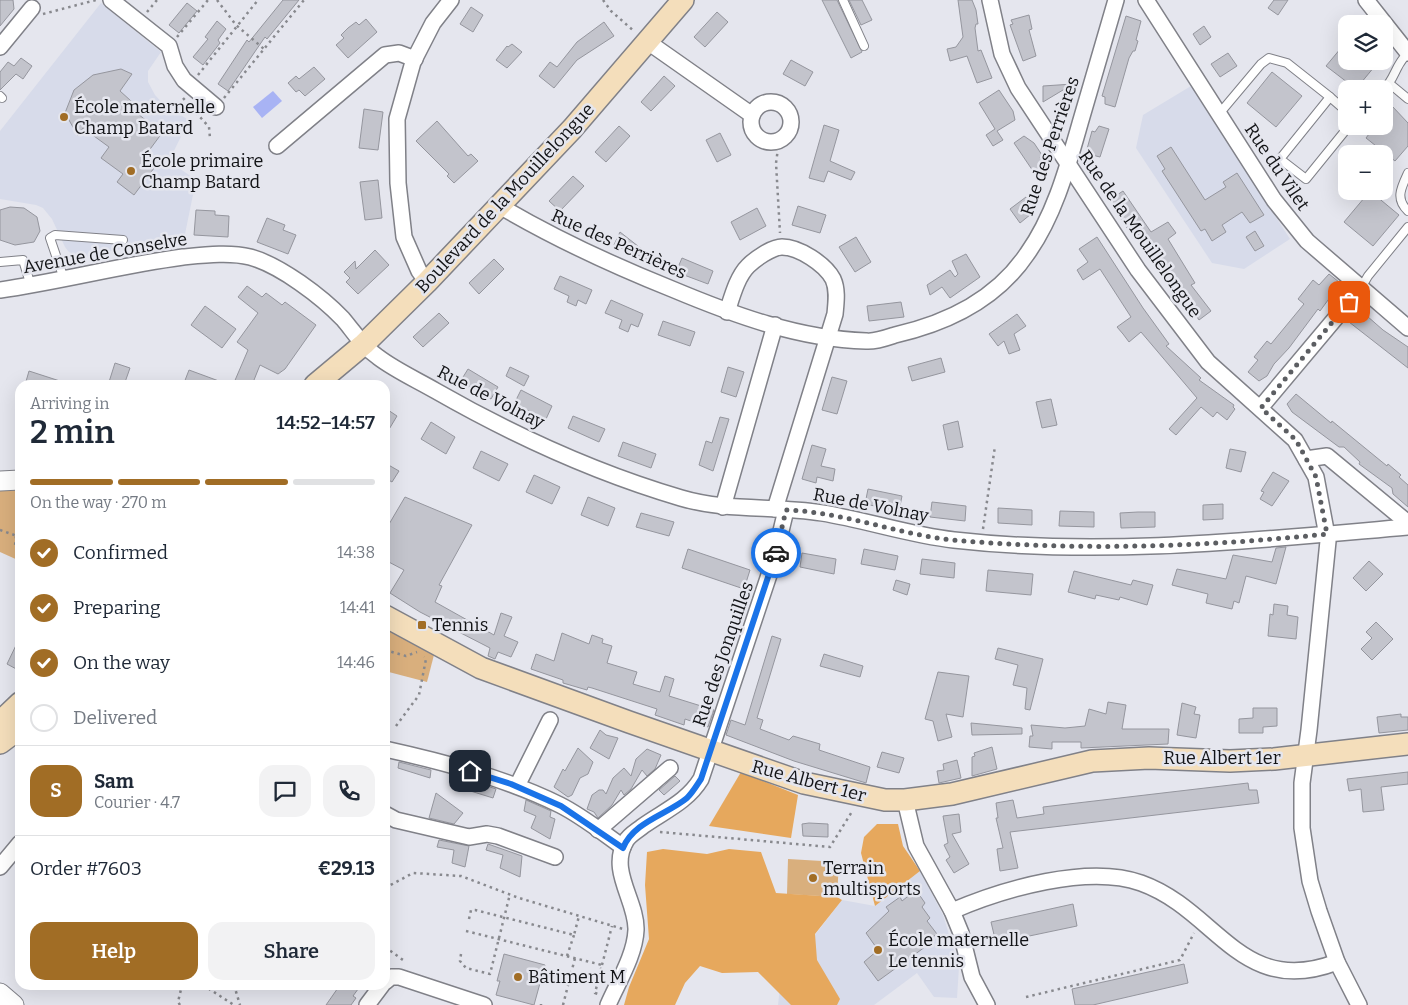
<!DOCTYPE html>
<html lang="en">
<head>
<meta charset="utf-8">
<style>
	body { margin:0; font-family:Bitter,serif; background:#f2f2f3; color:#1f2937; height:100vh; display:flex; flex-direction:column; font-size:19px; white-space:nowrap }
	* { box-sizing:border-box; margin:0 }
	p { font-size:16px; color:#747a83 }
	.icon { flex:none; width:28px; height:28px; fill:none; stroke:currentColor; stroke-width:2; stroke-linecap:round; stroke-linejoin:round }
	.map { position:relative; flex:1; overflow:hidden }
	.panel { position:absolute; left:15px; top:380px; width:375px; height:610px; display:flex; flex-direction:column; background:#fff; border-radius:15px; box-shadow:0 5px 20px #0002 }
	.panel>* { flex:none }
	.fabs { position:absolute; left:1338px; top:15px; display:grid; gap:10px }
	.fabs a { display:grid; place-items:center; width:55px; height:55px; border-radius:10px; background:#fff; box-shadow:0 5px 20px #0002; font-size:25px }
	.pin { position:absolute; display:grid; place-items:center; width:42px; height:42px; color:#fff; margin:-21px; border-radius:10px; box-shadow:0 2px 8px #0006 }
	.courier { position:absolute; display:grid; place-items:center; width:50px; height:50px; margin:-25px; border:4px solid #1a73e8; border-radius:50%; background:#fff; color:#222; box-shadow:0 1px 6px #0007 }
	.summary em { font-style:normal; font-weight:600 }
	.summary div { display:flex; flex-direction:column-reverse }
	.summary { display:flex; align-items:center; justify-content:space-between; height:85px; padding:0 15px }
	h1 { font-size:32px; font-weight:600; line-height:38px }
	.bar { display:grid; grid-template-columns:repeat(4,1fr); gap:8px 5px; align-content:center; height:60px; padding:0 15px }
	.bar i { height:6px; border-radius:4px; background:#e0e1e3 }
	.bar .selected { background:#a16d25 }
	.bar p { grid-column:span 4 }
	.line { display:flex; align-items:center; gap:12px; padding:0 15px; border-top:1px solid #e0e1e3 }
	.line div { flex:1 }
	.round { display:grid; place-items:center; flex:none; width:52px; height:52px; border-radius:15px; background:#f2f2f3 }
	ol { padding:0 15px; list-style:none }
	li { display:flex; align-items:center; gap:15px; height:55px }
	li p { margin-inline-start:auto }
	li .icon { padding:5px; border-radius:50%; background:#a16d25; color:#fff; stroke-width:4 }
	li:last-child { color:#747a83 }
	li i { width:28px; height:28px; border:2px solid #e0e1e3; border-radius:50% }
	.cta { display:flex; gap:10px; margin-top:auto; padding:10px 15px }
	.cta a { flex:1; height:58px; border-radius:15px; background:#a16d25; color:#fff; font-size:20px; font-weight:600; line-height:58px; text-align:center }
	.cta a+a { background:#f2f2f3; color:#1f2937 }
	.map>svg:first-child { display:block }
</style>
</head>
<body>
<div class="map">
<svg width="1408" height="1005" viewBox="0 0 1408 1005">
	<rect width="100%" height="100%" fill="#e5e6ee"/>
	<g fill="#d7dbea">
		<polygon points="101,3 161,52 148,71 148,82 155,95 165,106 189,120 169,161 196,180 185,234 82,258 69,252 65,247 52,219 43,208 36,205 0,199 0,131"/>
		<polygon points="1191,86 1290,239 1244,269 1212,263 1136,148 1143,115"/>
		<polygon points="920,871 943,915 959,967 957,998 934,997 917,973 874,1005 778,1005 781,979 842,900 875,906"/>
	</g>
	<g fill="#d9af7d">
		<polygon points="20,490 20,561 0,552 0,491"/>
		<polygon points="385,624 435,651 427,682 385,671"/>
		<polygon points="788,859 839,862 837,897 787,894"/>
	</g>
	<g fill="#e6a85d">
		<polygon points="741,772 798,795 791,838 709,826"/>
		<polygon points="877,824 898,824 903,846 920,871 875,906 861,853 864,837"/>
		<polygon points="663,849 707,854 729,849 761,852 776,893 837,897 842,900 815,934 817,960 840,999 837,1005 791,1005 758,972 722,973 700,966 685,983 675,1005 624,1005 629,987 649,939 645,885 647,852"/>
	</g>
	<polygon fill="#a8b3f4" points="273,91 282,101 262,118 253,107"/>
	<g fill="#c3c4cc" stroke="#95969e">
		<polygon points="0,0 13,0 14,9 0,26"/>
		<polygon points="283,0 299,0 267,39 265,37 228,91 218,84 247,40 249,42"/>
		<polygon points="822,0 837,0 862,52 851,58"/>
		<polygon points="849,0 862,0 872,20 861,25"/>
		<polygon points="958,0 972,0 976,10 978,24 976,24 975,28 978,51 981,50 992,78 977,83 967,56 950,61 947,49 956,47 963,37"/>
		<polygon points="1274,0 1288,0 1278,15 1268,8"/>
		<polygon points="187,3 197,11 179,33 169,25"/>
		<polygon points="471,7 483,15 473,32 460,24"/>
		<polygon points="717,12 728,22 705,47 694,37"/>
		<polygon points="1029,15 1032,29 1029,30 1036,56 1023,61 1010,25 1013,24 1011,20"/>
		<polygon points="1126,16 1141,21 1136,40 1138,41 1135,51 1133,51 1129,58 1115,107 1105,104 1105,97 1102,96"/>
		<polygon points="366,19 377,32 348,58 336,45 344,38 341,35 348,28 356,22 359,25"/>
		<polygon points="217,21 226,29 218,40 220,43 203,65 193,57 208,39 205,37"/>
		<polygon points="604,22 614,36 577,60 554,88 539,76 550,62 557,67 577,42"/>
		<polygon points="1204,26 1211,37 1200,45 1193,34"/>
		<polygon points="1346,42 1346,61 1379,61 1356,89 1326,66"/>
		<polygon points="512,44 522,52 507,68 496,60 507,46 508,47"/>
		<polygon points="1228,53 1237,66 1220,77 1211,64"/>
		<polygon points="21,58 32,66 23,79 16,74 0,90 0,72 8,62 14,66"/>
		<polygon points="791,60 813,72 805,86 783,74"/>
		<polygon points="314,67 325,79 305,96 299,90 296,92 288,83 296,76 299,79"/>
		<polygon points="121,69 132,74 120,91 141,110 138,114 162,133 145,156 157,164 134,195 117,182 123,174 101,158 109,147 83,128 78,136 65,113 74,90 93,75"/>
		<polygon points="1272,72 1302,96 1276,127 1247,103"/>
		<polygon points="664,76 675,86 651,111 641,102"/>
		<polygon points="1073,84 1043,102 1043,86"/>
		<polygon points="999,90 1013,111 1015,120 997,131 1003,140 993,146 986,135 995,129 979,103"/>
		<polygon points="1392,106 1408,123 1408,146 1395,161 1366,138 1375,126 1384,126 1384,116"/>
		<polygon points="364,109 383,112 378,150 359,148"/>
		<polygon points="437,121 468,156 471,154 478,161 454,183 447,176 449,174 416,141"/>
		<polygon points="824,125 839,130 830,161 855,172 851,180 828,171 824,182 809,178"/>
		<polygon points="619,126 630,136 606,162 595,152"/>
		<polygon points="1099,126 1109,129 1100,157 1088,154 1089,150 1087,149 1092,131 1095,132"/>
		<polygon points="720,133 731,155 717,162 706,140"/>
		<polygon points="1024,136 1034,143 1042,155 1040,157 1047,167 1035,174 1014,143"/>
		<polygon points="1171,147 1205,200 1226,187 1223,182 1237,173 1264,215 1250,223 1242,212 1222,225 1226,232 1212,241 1205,229 1201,231 1162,171 1165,169 1157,156"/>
		<polygon points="573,176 584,186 560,211 549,201"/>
		<polygon points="378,180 382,218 365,220 360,182"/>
		<polygon points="1123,191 1151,232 1168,222 1176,233 1168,239 1195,283 1191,285 1211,311 1199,320 1161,262 1159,264 1137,233 1130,232 1122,221 1120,217 1122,215 1111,199"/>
		<polygon points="1370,191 1399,215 1373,246 1344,222"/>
		<polygon points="1026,197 1036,210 1020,223 1010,209"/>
		<polygon points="798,206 826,215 820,233 792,225"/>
		<polygon points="10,207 24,208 37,217 40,231 34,242 15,245 0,240 0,210"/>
		<polygon points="757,208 766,226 740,240 731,222"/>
		<polygon points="196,210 215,211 215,215 229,216 228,237 194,235"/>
		<polygon points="267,218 285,225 283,230 296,235 288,254 257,242"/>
		<polygon points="1255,231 1264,246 1255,251 1246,237"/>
		<polygon points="620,232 657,261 655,263 614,245"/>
		<polygon points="856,237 871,262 855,272 839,247"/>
		<polygon points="1097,237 1143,308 1169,344 1166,346 1201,378 1199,380 1234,405 1233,407 1235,409 1227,420 1217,412 1213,417 1201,407 1176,435 1169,429 1197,398 1141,332 1129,342 1123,334 1117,327 1131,317 1100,269 1083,280 1077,270 1088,262 1079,249"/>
		<polygon points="375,250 389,265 358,294 346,282 350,278 344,272 355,261 356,269"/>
		<polygon points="966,254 980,277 950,298 942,287 930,295 927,285 950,270 955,277 958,274 952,261"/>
		<polygon points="682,258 713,271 708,284 676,272"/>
		<polygon points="494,259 504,269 479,294 469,283"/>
		<polygon points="1329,274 1339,282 1331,291 1331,296 1320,311 1318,309 1289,348 1274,364 1267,376 1259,381 1248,372 1258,360 1254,357 1267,341 1271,344 1304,304 1298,299 1313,280 1319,285"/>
		<polygon points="560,276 592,290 586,304 578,300 576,306 567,302 569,296 554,289"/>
		<polygon points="247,286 262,297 266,293 282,305 285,302 316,325 285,369 278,374 260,365 252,385 233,385 248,350 237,342 258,313 238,297"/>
		<polygon points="611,300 643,314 638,327 631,324 628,332 619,328 622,320 605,313"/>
		<polygon points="901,302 904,317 869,321 867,306"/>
		<polygon points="205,306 236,329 222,348 191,325"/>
		<polygon points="1359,309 1383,330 1408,347 1408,368 1349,322"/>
		<polygon points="439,313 449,323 423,347 413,337"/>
		<polygon points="1017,314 1026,326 1014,334 1020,350 1009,354 1004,341 998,346 989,334"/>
		<polygon points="663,321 695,332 690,346 658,335"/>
		<polygon points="941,358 945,372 912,381 908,367"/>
		<polygon points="115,363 130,368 124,385 109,382"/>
		<polygon points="510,367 529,376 524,386 506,376"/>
		<polygon points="728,367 744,372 736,397 721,392"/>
		<polygon points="468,369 498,387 491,399 460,382"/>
		<polygon points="189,370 227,384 227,385 190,385 184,383"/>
		<polygon points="29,371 66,383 65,385 25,385"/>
		<polygon points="832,377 847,381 837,414 822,410"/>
		<polygon points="521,390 552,406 546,419 514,404"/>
		<polygon points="1296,394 1331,423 1332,421 1387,466 1388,464 1401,475 1399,477 1408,485 1408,507 1393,494 1392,488 1359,464 1360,462 1344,447 1339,447 1292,412 1287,404"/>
		<polygon points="1051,399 1057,425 1042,428 1036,402"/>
		<polygon points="385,408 397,416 385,436"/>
		<polygon points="573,416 605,429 599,442 568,428"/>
		<polygon points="720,417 729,419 713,471 699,465 706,441 712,443"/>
		<polygon points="958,421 963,447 948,450 943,425"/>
		<polygon points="431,422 455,437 446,454 421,439"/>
		<polygon points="623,442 656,454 651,468 618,456"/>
		<polygon points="812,445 826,449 821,466 835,469 833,481 817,477 816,483 802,479"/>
		<polygon points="1230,449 1246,452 1241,472 1226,468"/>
		<polygon points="481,451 508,464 499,481 473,468"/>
		<polygon points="385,463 399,471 392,482 385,478"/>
		<polygon points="1273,472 1289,481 1272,506 1260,499 1264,492 1261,491"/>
		<polygon points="534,475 560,487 552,504 526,492"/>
		<polygon points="868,489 902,496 899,511 865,504"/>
		<polygon points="405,497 472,525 439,585 442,586 435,602 494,635 501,613 512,617 504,636 518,642 511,657 498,652 495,659 488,656 490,648 420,612 390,593 404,570 385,560 385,531"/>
		<polygon points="588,497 615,508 608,526 581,515"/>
		<polygon points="932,502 966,506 965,521 930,517"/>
		<polygon points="1223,504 1223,519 1203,520 1203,505"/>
		<polygon points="998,508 1032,510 1032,525 998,523"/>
		<polygon points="1060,511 1094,512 1094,527 1059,526"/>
		<polygon points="1138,512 1155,512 1155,527 1121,528 1120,513"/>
		<polygon points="641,513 674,522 669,536 636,527"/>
		<polygon points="1286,547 1276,584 1246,576 1239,603 1234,601 1232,609 1206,603 1208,594 1172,585 1177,569 1226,579 1233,555 1272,562 1276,548"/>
		<polygon points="688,549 750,570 744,589 682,568"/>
		<polygon points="864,549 898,556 895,570 861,564"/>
		<polygon points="802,553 836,559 834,574 800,567"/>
		<polygon points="922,559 955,563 954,578 920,574"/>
		<polygon points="1369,561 1383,574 1366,591 1353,578"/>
		<polygon points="988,570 1033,574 1031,595 986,591"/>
		<polygon points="1074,571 1131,585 1133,580 1153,585 1147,605 1120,597 1119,600 1096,595 1095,599 1068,592"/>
		<polygon points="896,580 910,584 907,595 893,590"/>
		<polygon points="1274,604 1288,606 1287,615 1298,617 1296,639 1268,636 1270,614 1273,615"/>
		<polygon points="1376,622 1393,639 1372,660 1361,649 1372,638 1366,632"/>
		<polygon points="562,633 589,644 592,635 603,639 602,643 612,646 607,663 637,672 633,684 660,692 665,676 674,679 669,696 714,710 708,727 685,719 684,725 655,715 657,709 592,688 588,687 587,690 563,683 563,680 531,669 536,654 554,661"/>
		<polygon points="772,636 781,639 757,718 763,720 760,729 789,740 793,736 820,744 819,750 870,767 866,783 794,761 726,735 731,720 745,725"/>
		<polygon points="20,637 20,671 7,664"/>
		<polygon points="998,648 1043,659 1030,710 1025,709 1027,688 1013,685 1018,665 995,659"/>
		<polygon points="824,654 863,666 860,677 820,666"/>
		<polygon points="938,672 969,676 963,717 946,714 952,737 938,741 933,721 925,719"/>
		<polygon points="1108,702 1126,705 1122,729 1169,729 1168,744 1081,748 1081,742 1052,742 1052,749 1029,747 1030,736 1033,736 1031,725 1065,728 1085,726 1089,709 1106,714"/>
		<polygon points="1182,703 1196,707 1194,714 1200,715 1196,738 1177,735"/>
		<polygon points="1253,708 1277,708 1277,726 1263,727 1263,733 1239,733 1239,719 1253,718"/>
		<polygon points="1401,714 1401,717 1408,717 1408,730 1379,733 1377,717"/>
		<polygon points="971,723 1022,728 1022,734 972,735"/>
		<polygon points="600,730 606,735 618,738 609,759 590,748"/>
		<polygon points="992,747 997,769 972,776 972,757 975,756 974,753"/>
		<polygon points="578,748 593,762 588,774 580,778 572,795 568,797 554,787 563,769 565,771"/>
		<polygon points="647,749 661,755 655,769 647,776 642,770 631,789 624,795 621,790 612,805 598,818 594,812 587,809 592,795 599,790 603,790 606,794 613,778 624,768 631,776 636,759"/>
		<polygon points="882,752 904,758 899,773 877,767"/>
		<polygon points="957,760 961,778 939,783 937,771 944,770 943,764"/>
		<polygon points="399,762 431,770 430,778 398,768"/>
		<polygon points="1408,772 1408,784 1381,787 1384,810 1363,812 1361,789 1349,791 1347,779"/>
		<polygon points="675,776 680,781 664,795 659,790"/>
		<polygon points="467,779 496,789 493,798 464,789"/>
		<polygon points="1248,783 1249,790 1257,790 1259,803 1010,832 1018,868 1000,871 997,849 1003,848 996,818 998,818 996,803 1013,800 1017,818 1044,814 1043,807"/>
		<polygon points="436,793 463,813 454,824 429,818"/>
		<polygon points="526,800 551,811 550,817 555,819 550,839 531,828 536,816 524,811"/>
		<polygon points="959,814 961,832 952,834 969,864 954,873 946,860 950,857 944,845 948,843 943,816"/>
		<polygon points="809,823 828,824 828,837 803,836 802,824"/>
		<polygon points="439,840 469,846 465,867 452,863 454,850 437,847"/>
		<polygon points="488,844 522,856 520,877 500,868 503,855 486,850"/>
		<polygon points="916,890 925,903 922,907 930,918 927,921 937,934 923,944 925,947 878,981 864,962 878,950 866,933 889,911 886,907 900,897 902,901"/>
		<polygon points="1073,904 1077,926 996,943 991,922"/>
		<polygon points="504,954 545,965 534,1005 496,995 500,981 497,981"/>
		<polygon points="1184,964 1188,983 1093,1005 1075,1005 1072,989"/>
		<polygon points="340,985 361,985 353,996 356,998 351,1005 326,1005"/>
	</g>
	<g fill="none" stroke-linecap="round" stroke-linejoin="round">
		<g stroke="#808188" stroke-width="10">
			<g id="service">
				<polyline points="843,0 864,46"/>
				<polyline points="1390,84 1408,99"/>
				<path d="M1384 89C1395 79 1395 65 1408 53"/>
				<polyline points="0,96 2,98"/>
				<polyline points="1346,111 1330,97 1280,159 1306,179 1349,126"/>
				<polyline points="1219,114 1261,64 1269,58 1287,63 1330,97"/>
				<path d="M1408 173C1401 188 1395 199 1408 211"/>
				<polyline points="0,262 23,260 31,286"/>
				<polyline points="64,279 50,238 55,235 123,240"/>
				<polyline points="1361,288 1368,276 1408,227"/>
			</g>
		</g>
		<g stroke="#808188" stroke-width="18">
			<g id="minor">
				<polyline points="111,0 169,46 175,66 184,80 216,107"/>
				<polyline points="990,0 1002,54 1018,88 1138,270 1208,362 1295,440 1316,477 1328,541 1309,730 1302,783 1302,828 1310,881 1319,911 1337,962 1359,1005"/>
				<polyline points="1146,0 1274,200 1307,241 1408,328"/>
				<polyline points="1366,0 1408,53"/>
				<polyline points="648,42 752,115"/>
				<polyline points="0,47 32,8"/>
				<circle cx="771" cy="122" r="20"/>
				<polyline points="277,146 385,55 399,53 415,59"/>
				<path d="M498 205C554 238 612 265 672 289 734 315 799 339 866 341 875 342 886 338 895 335 948 323 996 300 1027 254 1055 215 1068 165 1081 120 1093 80 1104 40 1116 0"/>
				<polyline points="427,282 419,271 404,237 398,183 397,119 413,62 433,23 451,0"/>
				<path d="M0 290C62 281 122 265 183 257 204 255 230 252 250 257 280 265 322 297 343 319 354 332 363 347 378 357 395 370 417 380 436 391 513 435 596 473 681 498 728 512 775 505 822 513 866 520 909 535 954 540 1104 557 1258 540 1408 527"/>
				<path d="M727 312C732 297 737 277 748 266 755 259 772 247 782 247 799 247 825 264 833 279 838 290 836 303 835 314L775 509"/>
				<polyline points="1261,407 1360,289"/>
				<polyline points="1306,459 1327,456 1408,523"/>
				<polyline points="723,507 775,325"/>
				<path d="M385 749C444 762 505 778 560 805 582 816 603 833 623 847"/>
				<polyline points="517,786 550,720"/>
				<polyline points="905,800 916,846 952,911 961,933 972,977 987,1005"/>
				<polyline points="385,814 396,820 469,837 487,834 498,836 555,857"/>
				<polyline points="598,830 670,768"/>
				<polyline points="0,867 20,843"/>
				<path d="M952 911C1003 889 1088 864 1141 883 1217 910 1241 999 1337 962"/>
				<polyline points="385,982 391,977 399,977 484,1005"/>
				<polyline points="367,1005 382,985"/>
				<path d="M608 1005C618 982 635 955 636 930 637 901 608 870 626 841 629 835 637 831 643 826 664 811 687 802 701 779L774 560 786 510"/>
			</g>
		</g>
		<g stroke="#808188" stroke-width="21">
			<g id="tertiary">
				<polyline points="0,481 20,480"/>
				<polyline points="0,993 14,1005"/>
			</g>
		</g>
		<g stroke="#808188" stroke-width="24">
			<g id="secondary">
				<polyline points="315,385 364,344 427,282 572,129 683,0"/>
				<polyline points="385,616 481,668 629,722 804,783 885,800 905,800 952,794 1092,761 1149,758 1230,761 1274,759 1408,744"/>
				<polyline points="0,722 20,703"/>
				<polyline points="0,743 20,728"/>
			</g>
		</g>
		<g stroke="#88898e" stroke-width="2.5" stroke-dasharray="2.5 4" stroke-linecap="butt">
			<polyline points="217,0 236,25 264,49"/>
			<polyline points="603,0 611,11 635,32"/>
			<polyline points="147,12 157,0"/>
			<polyline points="43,14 96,0"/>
			<polyline points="177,37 208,0"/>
			<polyline points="198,75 258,0"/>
			<polyline points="183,98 209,127 210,138"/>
			<polyline points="224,98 304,0"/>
			<polyline points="779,141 776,163 780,233"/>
			<polyline points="983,529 995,446"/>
			<polyline points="0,530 20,537"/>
			<polyline points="16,536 15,546 20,549"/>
			<polyline points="385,650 406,656 417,652"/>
			<polyline points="396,726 419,695 426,659 424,657"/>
			<polyline points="660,832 830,847 853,810"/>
			<polyline points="385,888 413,873 461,876 519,898 623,929"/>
			<polyline points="469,919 471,910 475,910 574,935 579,916"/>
			<polyline points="466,931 602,965 595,993 598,994"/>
			<polyline points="385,947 403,960"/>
			<polyline points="461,954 460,961 466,968 490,974 510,894"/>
			<polyline points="567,956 574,935"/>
			<polyline points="602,965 612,926"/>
			<polyline points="203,985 234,1005"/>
			<polyline points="234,985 240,1005"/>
			<polyline points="1026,997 1180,960 1194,933"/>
			<polyline points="180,1005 178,1002 182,985"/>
			<polyline points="541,1005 541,1004"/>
			<polyline points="563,1005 575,958"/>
		</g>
		<use href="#service" stroke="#fff" stroke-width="8"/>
		<use href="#minor" stroke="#fff" stroke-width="15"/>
		<use href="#tertiary" stroke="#fff" stroke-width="19"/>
		<use href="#secondary" stroke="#f4debb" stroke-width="21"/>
	</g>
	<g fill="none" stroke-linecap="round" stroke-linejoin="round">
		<path stroke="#5c5e62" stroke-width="5" stroke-dasharray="0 9" d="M776 553 786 510C843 512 897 534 953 540 1077 551 1204 547 1327 534L1316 477 1296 440 1261 408 1349 302"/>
		<path stroke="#1a73e8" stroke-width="6" d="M470 771 511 784 561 806 623 848C633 822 668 814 687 798 693 792 697 785 701 779L776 553"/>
	</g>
	<g fill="#a16d25" stroke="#e5e6ee" stroke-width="2">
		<circle cx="64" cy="117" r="5"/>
		<circle cx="131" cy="171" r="5"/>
		<rect x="417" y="620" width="10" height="10" rx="2.5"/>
		<circle cx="813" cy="878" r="5"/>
		<circle cx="878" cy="950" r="5"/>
		<circle cx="518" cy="977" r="5"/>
	</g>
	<g text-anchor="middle" stroke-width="5" stroke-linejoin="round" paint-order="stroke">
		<g font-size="18" fill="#131417" stroke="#e5e6ee" text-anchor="start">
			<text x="74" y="113">École maternelle<tspan x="74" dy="21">Champ Batard</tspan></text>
			<text x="141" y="167">École primaire<tspan x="141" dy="21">Champ Batard</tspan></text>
			<text x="432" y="631">Tennis</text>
			<text x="823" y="874">Terrain<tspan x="823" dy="21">multisports</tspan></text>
			<text x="888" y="946">École maternelle<tspan x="888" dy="21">Le tennis</tspan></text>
			<text x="528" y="983">Bâtiment M</text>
		</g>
		<g font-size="18" fill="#131417" stroke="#e5e6ee">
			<text transform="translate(1050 146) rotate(-71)" y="6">Rue des Perrières</text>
			<text transform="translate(1277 167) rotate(56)" y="6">Rue du Vilet</text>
			<text transform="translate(505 198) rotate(-47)" y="6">Boulevard de la Mouillelongue</text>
			<text transform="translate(1140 234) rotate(55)" y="6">Rue de la Mouillelongue</text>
			<text transform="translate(619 244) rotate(24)" y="6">Rue des Perrières</text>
			<text transform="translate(105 253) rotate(-10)" y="6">Avenue de Conselve</text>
			<text transform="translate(491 397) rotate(27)" y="6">Rue de Volnay</text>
			<text transform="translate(871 505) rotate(11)" y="6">Rue de Volnay</text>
			<text transform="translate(723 654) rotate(-71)" y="6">Rue des Jonquilles</text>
			<text x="1222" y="764">Rue Albert 1er</text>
			<text transform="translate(809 781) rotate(15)" y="6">Rue Albert 1er</text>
		</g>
	</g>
</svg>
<div class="fabs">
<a><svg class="icon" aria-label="layers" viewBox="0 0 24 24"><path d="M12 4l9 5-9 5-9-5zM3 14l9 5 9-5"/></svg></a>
<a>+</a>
<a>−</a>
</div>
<div class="pin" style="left:1349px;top:302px;background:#ea580c"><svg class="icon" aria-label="bag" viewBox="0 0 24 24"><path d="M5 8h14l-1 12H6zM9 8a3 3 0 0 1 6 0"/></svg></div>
<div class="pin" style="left:470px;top:771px;background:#1f2937"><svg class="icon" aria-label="home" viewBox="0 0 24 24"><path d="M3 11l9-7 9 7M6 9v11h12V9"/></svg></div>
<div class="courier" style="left:776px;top:553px"><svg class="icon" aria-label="car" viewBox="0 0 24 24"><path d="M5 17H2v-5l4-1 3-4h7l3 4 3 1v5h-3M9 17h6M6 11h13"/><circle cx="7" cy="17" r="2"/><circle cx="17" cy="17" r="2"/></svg></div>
<section class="panel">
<div class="summary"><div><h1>2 min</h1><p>Arriving in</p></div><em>14:52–14:57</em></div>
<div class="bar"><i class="selected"></i><i class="selected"></i><i class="selected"></i><i></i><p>On the way · 270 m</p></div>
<ol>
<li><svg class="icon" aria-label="check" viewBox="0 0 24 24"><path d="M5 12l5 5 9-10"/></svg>Confirmed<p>14:38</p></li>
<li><svg class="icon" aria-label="check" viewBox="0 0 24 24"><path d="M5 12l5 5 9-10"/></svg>Preparing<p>14:41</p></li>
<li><svg class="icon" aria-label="check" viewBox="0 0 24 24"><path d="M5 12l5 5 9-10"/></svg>On the way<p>14:46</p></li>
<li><i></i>Delivered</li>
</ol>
<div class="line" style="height:90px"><b class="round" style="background:#a16d25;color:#fff">S</b><div><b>Sam</b><p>Courier · 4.7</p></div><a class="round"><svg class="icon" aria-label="chat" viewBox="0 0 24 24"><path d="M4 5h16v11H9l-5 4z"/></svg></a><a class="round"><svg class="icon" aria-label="phone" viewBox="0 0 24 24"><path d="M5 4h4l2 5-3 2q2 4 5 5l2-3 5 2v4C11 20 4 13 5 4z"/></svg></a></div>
<div class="line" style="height:65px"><div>Order #7603</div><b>€29.13</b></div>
<div class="cta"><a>Help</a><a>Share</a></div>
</section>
</div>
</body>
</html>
